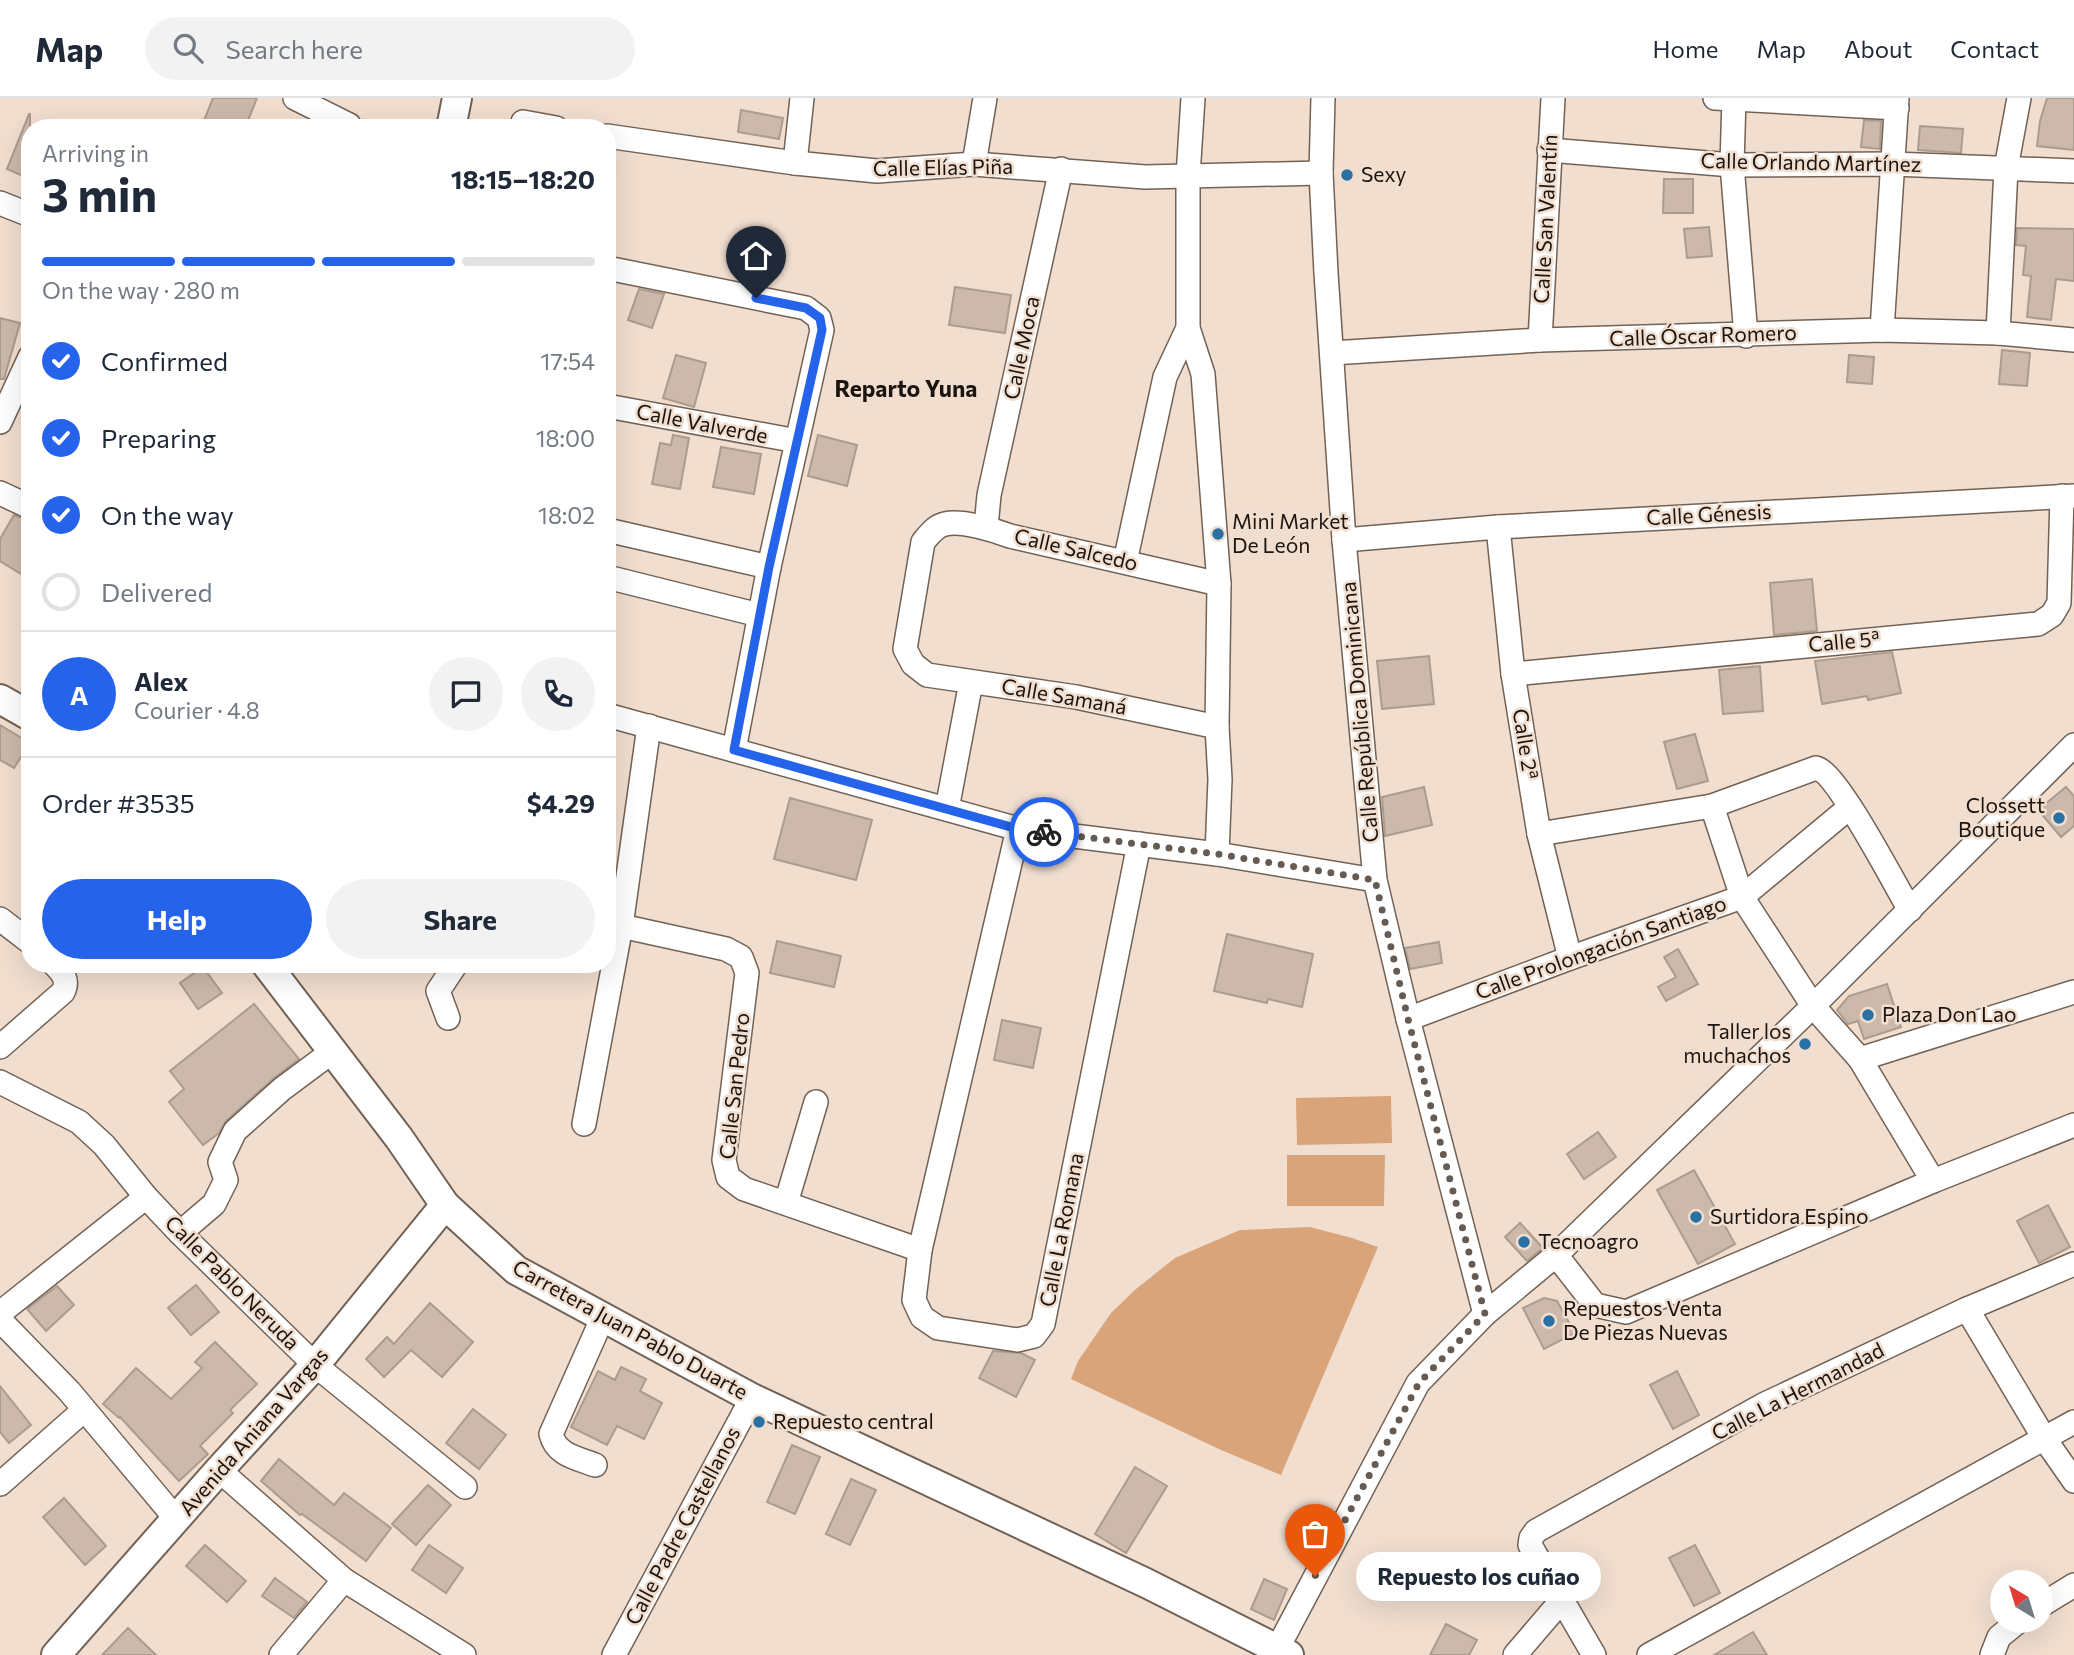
<!DOCTYPE html>
<html lang="en">
<head>
<meta charset="utf-8">
<style>
	body { margin:0; font-family:Commissioner,sans-serif; background:#f2f2f3; color:#1f2937; height:100vh; display:flex; flex-direction:column; font-size:26px; white-space:nowrap }
	* { box-sizing:border-box; margin:0 }
	p { font-size:23px; color:#747a83 }
	.icon { flex:none; width:38px; height:38px; fill:none; stroke:currentColor; stroke-width:2; stroke-linecap:round; stroke-linejoin:round }
	.map { position:relative; flex:1; overflow:hidden }
	.panel { position:absolute; left:21px; top:21px; width:595px; height:854px; display:flex; flex-direction:column; background:#fff; border-radius:28px; box-shadow:0 7px 28px #0002 }
	.panel>* { flex:none }
	.needle { width:46px; rotate:322deg }
	.controls { position:absolute; left:1990px; top:1472px; display:grid; gap:14px }
	.controls a { display:grid; place-items:center; width:63px; height:63px; border-radius:50%; background:#fff; box-shadow:0 7px 28px #0002; font-size:35px }
	.pin { position:absolute; display:grid; place-items:center; width:60px; height:60px; color:#fff; margin:-72px -30px; border-radius:50% 50% 50% 0; rotate:-45deg; box-shadow:0 0 7px #0007 }
	.pin .icon { rotate:45deg }
	.courier { position:absolute; display:grid; place-items:center; width:70px; height:70px; margin:-35px; border:5px solid #2563eb; border-radius:50%; background:#fff; color:#222; box-shadow:0 2px 9px #0007 }
	.bubble { position:absolute; height:49px; border-radius:24px; background:#fff; box-shadow:0 7px 28px #0002; font-size:23px; font-weight:700; line-height:49px; text-align:center }
	.head em { font-style:normal; font-weight:700 }
	.head div { display:flex; flex-direction:column-reverse }
	.head { display:flex; align-items:center; justify-content:space-between; height:119px; padding:0 21px }
	h1 { font-size:46px; font-weight:700; line-height:52px }
	.bar { display:grid; grid-template-columns:repeat(4,1fr); gap:10px 7px; align-content:center; height:84px; padding:0 21px }
	.bar i { height:9px; border-radius:5px; background:#e0e1e3 }
	.bar .active { background:#2563eb }
	.bar p { grid-column:span 4 }
	.line { display:flex; align-items:center; gap:18px; padding:0 21px; border-top:2px solid #e0e1e3 }
	.line div { flex:1 }
	.round { display:grid; place-items:center; flex:none; width:74px; height:74px; border-radius:37px; background:#f2f2f3 }
	ol { padding:0 21px; list-style:none }
	li { display:flex; align-items:center; gap:21px; height:77px }
	li p { margin-inline-start:auto }
	li .icon { padding:7px; border-radius:50%; background:#2563eb; color:#fff; stroke-width:4 }
	li:last-child { color:#747a83 }
	li i { width:38px; height:38px; border:4px solid #e0e1e3; border-radius:50% }
	.primary-button { display:flex; gap:14px; margin-top:auto; padding:14px 21px }
	.primary-button a { flex:1; height:80px; border-radius:42px; background:#2563eb; color:#fff; font-size:28px; font-weight:700; line-height:80px; text-align:center }
	.primary-button a+a { background:#f2f2f3; color:#1f2937 }
	header { display:flex; align-items:center; gap:42px; box-sizing:border-box; height:98px; padding:0 35px; background:#fff; border-bottom:2px solid #e0e1e3 }
	header strong { font-size:33px }
	nav { display:flex; gap:38px; margin-inline-start:auto; font-size:24px }
	.search { width:490px; height:63px; background:#f2f2f3; display:flex; align-items:center; gap:18px; box-sizing:border-box; padding:0 24px; border-radius:38px; color:#747a83; font-size:26px }
	.map>svg:first-child { display:block }
</style>
</head>
<body>
<header>
<strong>Map</strong>
<div class="search"><svg class="icon" aria-label="search" viewBox="0 0 24 24"><circle cx="10" cy="10" r="6"/><path d="M15 15l6 6"/></svg>Search here</div>
<nav><a>Home</a><a>Map</a><a>About</a><a>Contact</a></nav>
</header>
<div class="map">
<svg width="2074" height="1557" viewBox="0 0 2074 1557">
	<rect width="100%" height="100%" fill="#f1decf"/>
	<g fill="#d9a47a">
		<polygon points="1391,998 1392,1045 1297,1047 1296,1000"/>
		<polygon points="1287,1057 1385,1057 1384,1108 1287,1108"/>
		<polygon points="1310,1129 1352,1140 1378,1149 1281,1377 1221,1352 1071,1281 1078,1263 1111,1215 1136,1191 1175,1160 1240,1132"/>
	</g>
	<g fill="#ccb9ab" stroke="#ad9b8d" stroke-width="2">
		<polygon points="213,0 257,0 245,30 201,30"/>
		<polygon points="2047,0 2074,0 2074,52 2037,48 2040,23"/>
		<polygon points="741,12 783,20 779,41 738,34"/>
		<polygon points="29,16 30,16 30,81 7,71"/>
		<polygon points="1864,22 1881,23 1880,51 1861,49"/>
		<polygon points="1920,28 1963,31 1961,55 1918,52"/>
		<polygon points="1664,81 1693,81 1693,115 1663,115"/>
		<polygon points="1709,129 1712,158 1687,160 1684,131"/>
		<polygon points="2017,130 2074,131 2074,183 2056,181 2051,222 2027,219 2031,178 2023,177 2026,148 2016,147"/>
		<polygon points="955,189 1011,197 1005,235 949,227"/>
		<polygon points="639,191 664,196 652,230 628,222"/>
		<polygon points="0,220 20,225 4,281 0,281"/>
		<polygon points="2002,252 2030,255 2027,288 1999,286"/>
		<polygon points="676,257 706,265 694,309 663,300"/>
		<polygon points="1849,257 1874,259 1872,286 1847,284"/>
		<polygon points="673,337 689,340 680,391 652,386 660,345 671,347"/>
		<polygon points="818,337 857,347 847,388 808,378"/>
		<polygon points="721,349 761,356 754,396 713,389"/>
		<polygon points="14,417 30,423 30,462 21,476 0,463 0,441"/>
		<polygon points="1812,481 1817,533 1774,537 1770,485"/>
		<polygon points="1892,554 1901,595 1868,602 1867,598 1822,606 1815,563"/>
		<polygon points="1429,558 1434,606 1382,611 1377,563"/>
		<polygon points="1760,568 1763,613 1723,616 1719,572"/>
		<polygon points="0,627 30,645 14,670 0,662"/>
		<polygon points="1695,636 1708,683 1677,691 1664,644"/>
		<polygon points="1424,689 1432,727 1385,738 1382,699"/>
		<polygon points="2066,689 2074,698 2074,728 2061,739 2038,712"/>
		<polygon points="790,700 872,722 856,782 774,761"/>
		<polygon points="1227,836 1313,856 1302,909 1268,901 1267,905 1214,893"/>
		<polygon points="777,843 841,858 834,889 770,875"/>
		<polygon points="1439,844 1442,865 1410,871 1405,850"/>
		<polygon points="1678,851 1698,886 1666,903 1658,889 1676,879 1664,859"/>
		<polygon points="203,869 222,895 198,911 180,885"/>
		<polygon points="1887,886 1901,929 1864,941 1858,923 1848,926 1837,912 1849,898"/>
		<polygon points="254,906 299,961 273,981 226,1023 219,1035 203,1047 169,1004 184,991 170,973"/>
		<polygon points="1002,922 1041,930 1033,970 994,962"/>
		<polygon points="1598,1034 1616,1059 1584,1081 1567,1056"/>
		<polygon points="1694,1072 1735,1146 1698,1166 1657,1092"/>
		<polygon points="2048,1107 2070,1149 2039,1165 2017,1123"/>
		<polygon points="1520,1125 1543,1150 1527,1163 1505,1139"/>
		<polygon points="196,1187 219,1214 191,1237 168,1210"/>
		<polygon points="57,1188 74,1207 46,1233 27,1211"/>
		<polygon points="1544,1200 1557,1203 1575,1235 1544,1251 1523,1210"/>
		<polygon points="430,1205 473,1244 442,1279 411,1252 384,1279 366,1261 387,1239 394,1246"/>
		<polygon points="215,1244 257,1286 230,1312 233,1315 200,1348 208,1356 179,1383 120,1319 119,1320 103,1306 136,1270 171,1301 202,1270 195,1264"/>
		<polygon points="993,1253 1021,1255 1035,1262 1016,1299 979,1280"/>
		<polygon points="621,1269 646,1281 640,1293 662,1305 644,1341 617,1328 607,1347 571,1329 598,1273 615,1282"/>
		<polygon points="1677,1273 1699,1317 1673,1331 1650,1287"/>
		<polygon points="0,1288 31,1327 9,1345 0,1334"/>
		<polygon points="473,1311 506,1337 479,1371 446,1345"/>
		<polygon points="792,1347 820,1359 795,1416 767,1404"/>
		<polygon points="279,1361 334,1407 344,1395 391,1430 366,1463 302,1416 300,1417 261,1383"/>
		<polygon points="1135,1369 1167,1388 1126,1455 1095,1436"/>
		<polygon points="851,1381 876,1392 850,1447 826,1436"/>
		<polygon points="428,1387 451,1407 416,1447 392,1426"/>
		<polygon points="64,1400 106,1448 85,1467 43,1419"/>
		<polygon points="205,1447 246,1483 227,1504 186,1468"/>
		<polygon points="429,1447 463,1470 446,1495 412,1472"/>
		<polygon points="1695,1447 1720,1495 1694,1508 1669,1460"/>
		<polygon points="275,1480 307,1504 294,1520 262,1498"/>
		<polygon points="1264,1481 1287,1491 1274,1522 1251,1511"/>
		<polygon points="1446,1526 1477,1542 1469,1557 1430,1557"/>
		<polygon points="128,1530 156,1557 102,1557"/>
		<polygon points="1753,1534 1767,1557 1714,1557"/>
	</g>
	<g fill="none" stroke-linecap="round" stroke-linejoin="round">
		<g stroke="#726255" stroke-width="26">
			<g id="minor">
				<polyline points="295,0 349,27"/>
				<polyline points="1193,0 1188,78 1188,230 1203,276 1219,486 1217,629 1220,681 1217,756"/>
				<polyline points="1323,0 1321,75 1326,175 1344,442 1375,782 1408,921 1485,1216"/>
				<polyline points="1715,0 1897,10"/>
				<polyline points="1734,0 1732,67 1746,238"/>
				<polyline points="523,24 556,30"/>
				<polyline points="607,38 795,65 877,73 974,66 1145,79 1321,75"/>
				<polyline points="1549,52 1732,67 1893,66 2074,73"/>
				<polyline points="795,65 802,0"/>
				<polyline points="974,66 985,0"/>
				<polyline points="0,105 30,117"/>
				<polyline points="607,170 806,210 819,220 822,232 769,469 734,652"/>
				<polyline points="1882,232 1897,0"/>
				<polyline points="1998,235 2006,70 2019,0"/>
				<polyline points="1540,242 1553,0"/>
				<polyline points="1332,255 1540,242 1882,232 1998,235 2074,242"/>
				<polyline points="607,308 797,343"/>
				<polyline points="0,324 30,259"/>
				<polyline points="0,395 30,409"/>
				<polyline points="986,429 989,397 1061,71"/>
				<polyline points="1498,429 1513,576 1539,736 1570,860"/>
				<polyline points="607,432 769,469"/>
				<polyline points="1344,442 1498,429 2074,398"/>
				<polyline points="1125,464 1165,279 1188,230"/>
				<polyline points="607,479 759,517"/>
				<polyline points="1513,576 2038,526 2052,517 2059,505 2062,398"/>
				<polyline points="607,617 1018,731 1217,756 1375,782"/>
				<path d="M1217 629 1076 599 927 577 913 566 905 551 923 444C929 437 935 428 945 426 962 422 994 432 1010 438L1219 486"/>
				<polyline points="1712,708 1742,799 1813,908 1860,961 1933,1083"/>
				<polyline points="947,711 971,584"/>
				<polyline points="1018,731 920,1152 914,1202 922,1219 938,1230 1017,1242 1034,1238 1043,1226 1139,746"/>
				<path d="M1539 736 1712 708 1816 670C1837 674 1896 789 1910 812"/>
				<polyline points="0,821 30,844"/>
				<polyline points="621,828 726,851 741,859 747,875 724,1062 728,1079 744,1091 920,1152"/>
				<polyline points="448,920 438,893 456,866"/>
				<polyline points="1408,921 1570,860 1742,799 1850,709"/>
				<path d="M0 949 63 894C69 882 63 875 54 866"/>
				<polyline points="1860,961 2074,894"/>
				<polyline points="0,984 79,1024 104,1047 146,1099 180,1135 315,1267 465,1389"/>
				<polyline points="584,1026 621,828 649,628"/>
				<polyline points="786,1105 816,1004"/>
				<polyline points="180,1135 214,1106 226,1082 220,1064 235,1033 282,991 333,953"/>
				<polyline points="1556,1157 1595,1207 1626,1214 1933,1083 2074,1027"/>
				<polyline points="1967,1211 2044,1340 2074,1383"/>
				<polyline points="0,1215 146,1099"/>
				<polyline points="0,1222 69,1293 177,1422"/>
				<path d="M595 1367C577 1360 556 1357 551 1336L602 1221"/>
				<polyline points="219,1372 344,1482 464,1557"/>
				<polyline points="0,1386 84,1312"/>
				<polyline points="1562,1502 1594,1557"/>
				<polyline points="2040,1508 2074,1487"/>
				<polyline points="281,1557 344,1482"/>
				<polyline points="614,1557 752,1300"/>
				<polyline points="1274,1557 1418,1285 1485,1216 1556,1157 1813,908 2074,647"/>
				<polyline points="1515,1557 1562,1502 1530,1447 1531,1440 1536,1433 1763,1307 1967,1211 2074,1166"/>
				<polyline points="1649,1557 2074,1324"/>
				<polyline points="1992,1557 1999,1539 2020,1522"/>
			</g>
		</g>
		<g stroke="#726255" stroke-width="32">
			<g id="major">
				<polyline points="451,30 457,0"/>
				<polyline points="0,601 30,618"/>
				<polyline points="266,866 399,1040 445,1107 516,1172 752,1300 1146,1485 1289,1557"/>
				<polyline points="56,1557 219,1372 315,1267 445,1107"/>
			</g>
		</g>
		<use href="#minor" stroke="#fff" stroke-width="23"/>
		<use href="#major" stroke="#fff" stroke-width="28"/>
	</g>
	<g fill="none" stroke-linecap="round" stroke-linejoin="round">
		<polyline stroke="#665b52" stroke-width="7" stroke-dasharray="0 12.6" points="1044,734 1217,756 1375,782 1408,921 1485,1216 1419,1285 1315,1478"/>
		<polyline stroke="#2563eb" stroke-width="9" points="756,200 806,210 820,220 822,232 769,469 734,652 1018,731 1044,734"/>
	</g>
	<g fill="#2971a5" stroke="#f1decf" stroke-width="2.5">
		<circle cx="1347" cy="77" r="7"/>
		<circle cx="1218" cy="436" r="7"/>
		<circle cx="2059" cy="720" r="7"/>
		<circle cx="1868" cy="917" r="7"/>
		<circle cx="1805" cy="946" r="7"/>
		<circle cx="1696" cy="1119" r="7"/>
		<circle cx="1524" cy="1144" r="7"/>
		<circle cx="1549" cy="1223" r="7"/>
		<circle cx="759" cy="1324" r="7"/>
	</g>
	<g text-anchor="middle" stroke-width="5" stroke-linejoin="round" paint-order="stroke">
		<g font-size="21" fill="#1b140f" stroke="#f1decf">
			<text transform="translate(1811 65) rotate(1)" y="7">Calle Orlando Martínez</text>
			<text transform="translate(943 70) rotate(-1)" y="7">Calle Elías Piña</text>
			<text transform="translate(1546 121) rotate(-87)" y="7">Calle San Valentín</text>
			<text transform="translate(1703 238) rotate(-2)" y="7">Calle Óscar Romero</text>
			<text transform="translate(1022 250) rotate(-78)" y="7">Calle Moca</text>
			<text transform="translate(702 326) rotate(11)" y="7">Calle Valverde</text>
			<text transform="translate(1709 417) rotate(-3)" y="7">Calle Génesis</text>
			<text transform="translate(1076 452) rotate(13)" y="7">Calle Salcedo</text>
			<text transform="translate(1844 544) rotate(-5)" y="7">Calle 5ª</text>
			<text transform="translate(1064 599) rotate(10)" y="7">Calle Samaná</text>
			<text transform="translate(1360 614) rotate(-95)" y="7">Calle República Dominicana</text>
			<text transform="translate(1525 646) rotate(81)" y="7">Calle 2ª</text>
			<text transform="translate(1601 850) rotate(-20)" y="7">Calle Prolongación Santiago</text>
			<text transform="translate(735 988) rotate(-84)" y="7">Calle San Pedro</text>
			<text transform="translate(1062 1132) rotate(-79)" y="7">Calle La Romana</text>
			<text transform="translate(232 1185) rotate(45)" y="7">Calle Pablo Neruda</text>
			<text transform="translate(630 1232) rotate(29)" y="7">Carretera Juan Pablo Duarte</text>
			<text transform="translate(1798 1294) rotate(-27)" y="7">Calle La Hermandad</text>
			<text transform="translate(254 1334) rotate(-49)" y="7">Avenida Aniana Vargas</text>
			<text transform="translate(683 1428) rotate(-62)" y="7">Calle Padre Castellanos</text>
		</g>
		<g font-size="21" fill="#1b140f" stroke="#f1decf" text-anchor="start">
			<text x="1361" y="84">Sexy</text>
			<text x="1232" y="431">Mini Market<tspan x="1232" dy="24">De León</tspan></text>
			<text x="2045" y="715" text-anchor="end">Clossett<tspan x="2045" dy="24">Boutique</tspan></text>
			<text x="1882" y="924">Plaza Don Lao</text>
			<text x="1791" y="941" text-anchor="end">Taller los<tspan x="1791" dy="24">muchachos</tspan></text>
			<text x="1710" y="1126">Surtidora Espino</text>
			<text x="1538" y="1151">Tecnoagro</text>
			<text x="1563" y="1218">Repuestos Venta<tspan x="1563" dy="24">De Piezas Nuevas</tspan></text>
			<text x="773" y="1331">Repuesto central</text>
		</g>
		<g font-size="23" font-weight="bold" fill="#1b140f" stroke="#f1decf">
			<text x="906" y="299">Reparto Yuna</text>
		</g>
	</g>
</svg>
<div class="controls">
<a><svg class="needle" viewBox="-14 -14 28 28"><path d="M0-13l5 13h-10z" fill="#e53935"/><path d="M0 13l5-13h-10z" fill="#747a83"/></svg></a>
</div>
<div class="pin" style="left:1315px;top:1478px;background:#ea580c"><svg class="icon" aria-label="bag" viewBox="0 0 24 24"><path d="M5 8h14l-1 12H6zM9 8a3 3 0 0 1 6 0"/></svg></div>
<div class="pin" style="left:756px;top:200px;background:#1f2937"><svg class="icon" aria-label="home" viewBox="0 0 24 24"><path d="M3 11l9-7 9 7M6 9v11h12V9"/></svg></div>
<div class="courier" style="left:1044px;top:734px"><svg class="icon" aria-label="bike" viewBox="0 0 24 24"><circle cx="6" cy="16" r="4"/><circle cx="18" cy="16" r="4"/><path d="M6 16l4-8h5l3 8M10 8l3 8H6M13 5h3"/></svg></div>
<div class="bubble" style="left:1356px;top:1454px;width:245px">Repuesto los cuñao</div>
<section class="panel">
<div class="head"><div><h1>3 min</h1><p>Arriving in</p></div><em>18:15–18:20</em></div>
<div class="bar"><i class="active"></i><i class="active"></i><i class="active"></i><i></i><p>On the way · 280 m</p></div>
<ol>
<li><svg class="icon" aria-label="check" viewBox="0 0 24 24"><path d="M5 12l5 5 9-10"/></svg>Confirmed<p>17:54</p></li>
<li><svg class="icon" aria-label="check" viewBox="0 0 24 24"><path d="M5 12l5 5 9-10"/></svg>Preparing<p>18:00</p></li>
<li><svg class="icon" aria-label="check" viewBox="0 0 24 24"><path d="M5 12l5 5 9-10"/></svg>On the way<p>18:02</p></li>
<li><i></i>Delivered</li>
</ol>
<div class="line" style="height:126px"><b class="round" style="background:#2563eb;color:#fff">A</b><div><b>Alex</b><p>Courier · 4.8</p></div><a class="round"><svg class="icon" aria-label="chat" viewBox="0 0 24 24"><path d="M4 5h16v11H9l-5 4z"/></svg></a><a class="round"><svg class="icon" aria-label="phone" viewBox="0 0 24 24"><path d="M5 4h4l2 5-3 2q2 4 5 5l2-3 5 2v4C11 20 4 13 5 4z"/></svg></a></div>
<div class="line" style="height:91px"><div>Order #3535</div><b>$4.29</b></div>
<div class="primary-button"><a>Help</a><a>Share</a></div>
</section>
</div>
</body>
</html>
